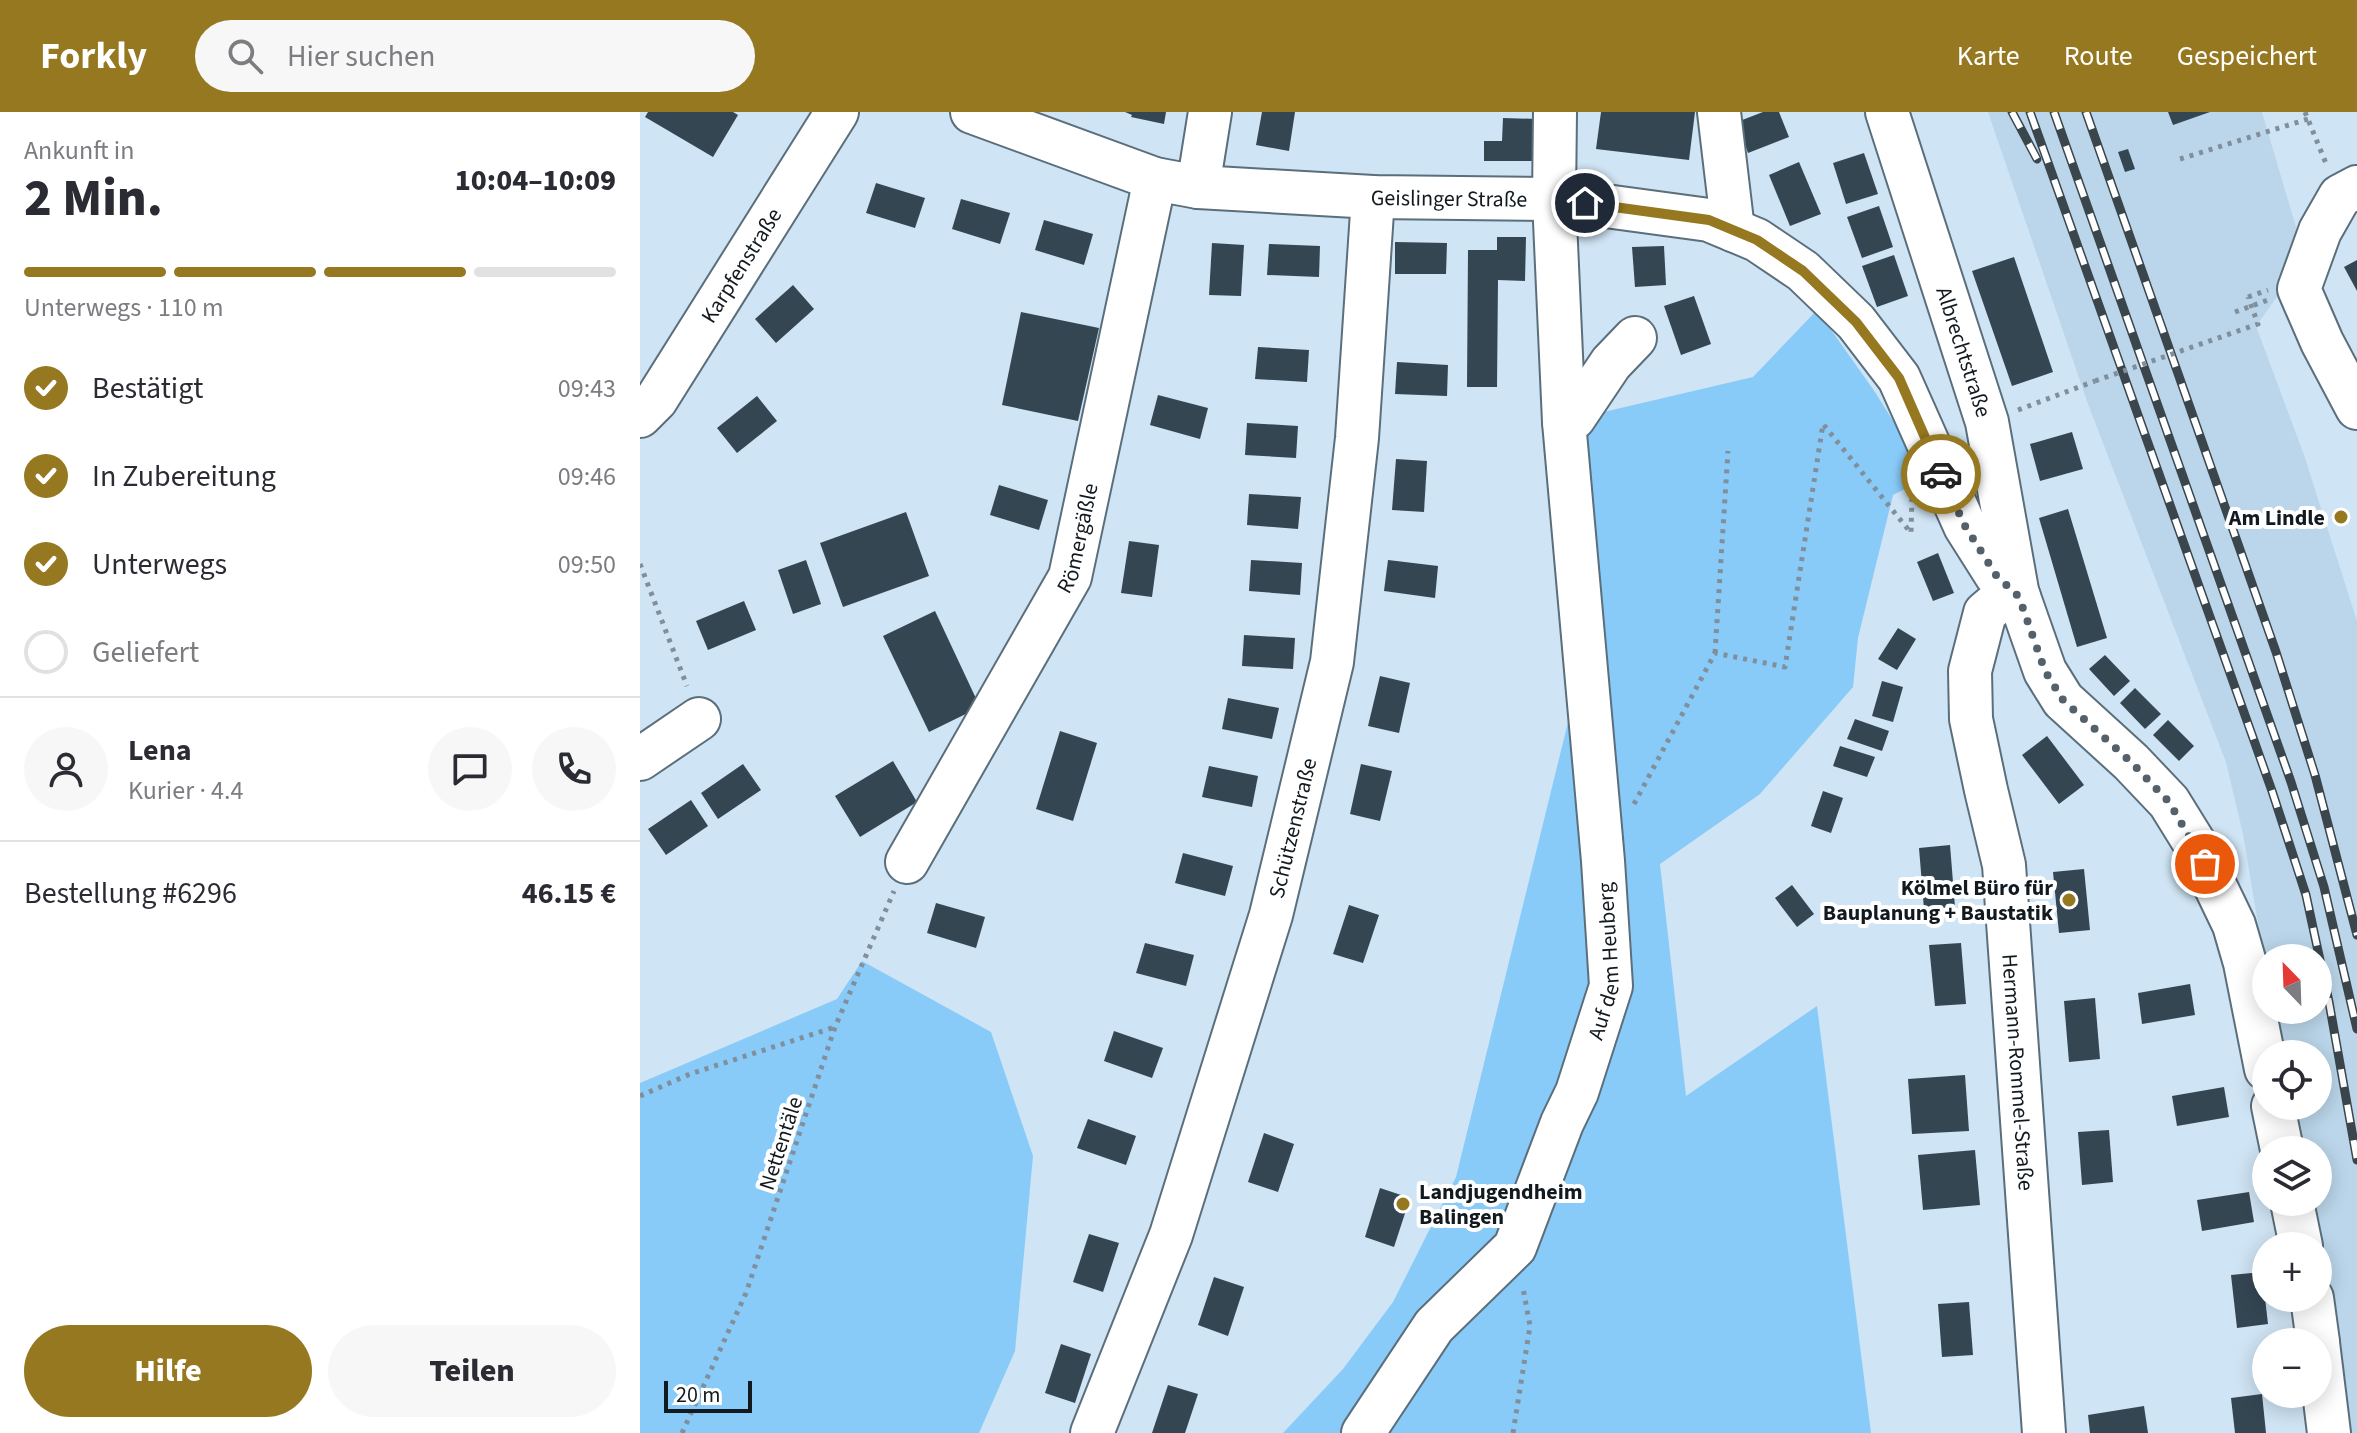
<!DOCTYPE html>
<html lang="de">
<head>
<meta charset="utf-8">
<style>
	body { margin:0; font-family:"Source Sans 3",sans-serif; background:#f7f7f7; color:#2b2b33; height:100vh; display:flex; flex-direction:column; font-size:30px; white-space:nowrap }
	* { box-sizing:border-box; margin:0 }
	p { font-size:26px; color:#7c7c81 }
	.icon { flex:none; width:44px; height:44px; fill:none; stroke:currentColor; stroke-width:2; stroke-linecap:round; stroke-linejoin:round }
	.map { position:relative; flex:1; overflow:hidden }
	.side { display:flex; flex-direction:column; background:#fff; width:640px }
	.side>* { flex:none }
	.needle { width:52px; rotate:337deg }
	.buttons { position:absolute; left:1612px; top:832px; display:grid; gap:16px }
	.buttons a { display:grid; place-items:center; width:80px; height:80px; border-radius:50%; background:#fff; box-shadow:0 4px 20px #0003; font-size:40px }
	.scale { position:absolute; left:24px; bottom:20px; width:88px; box-sizing:border-box; padding-left:8px; border:4px solid #121a1f; border-top:0; font-size:22px; line-height:28px; white-space:nowrap; color:#121a1f; -webkit-text-stroke:6px #fff; paint-order:stroke }
	.pin { position:absolute; display:grid; place-items:center; width:68px; height:68px; color:#fff; margin:-34px; border:4px solid #fff; border-radius:50%; box-shadow:0 2px 8px #0007 }
	.courier { position:absolute; display:grid; place-items:center; width:80px; height:80px; margin:-40px; border:6px solid #957820; border-radius:50%; background:#fff; color:#222; box-shadow:0 2px 10px #0007 }
	.headline em { font-style:normal; font-weight:800 }
	.headline div { display:flex; flex-direction:column-reverse }
	.headline { display:flex; align-items:center; justify-content:space-between; height:136px; padding:0 24px }
	h1 { font-size:52px; font-weight:800; line-height:60px }
	.bar { display:grid; grid-template-columns:repeat(4,1fr); gap:12px 8px; align-content:center; height:96px; padding:0 24px }
	.bar i { height:10px; border-radius:6px; background:#e1e1e2 }
	.bar .on { background:#957820 }
	.bar p { grid-column:span 4 }
	.line { display:flex; align-items:center; gap:20px; padding:0 24px; border-top:2px solid #e1e1e2 }
	.line div { flex:1 }
	.round { display:grid; place-items:center; flex:none; width:84px; height:84px; border-radius:42px; background:#f7f7f7 }
	ol { padding:0 24px; list-style:none }
	li { display:flex; align-items:center; gap:24px; height:88px }
	li p { margin-inline-start:auto }
	li .icon { padding:8px; border-radius:50%; background:#957820; color:#fff; stroke-width:4 }
	li:last-child { color:#7c7c81 }
	li i { width:44px; height:44px; border:4px solid #e1e1e2; border-radius:50% }
	.action { display:flex; gap:16px; margin-top:auto; padding:16px 24px }
	.action a { flex:1; height:92px; border-radius:48px; background:#957820; color:#fff; font-size:32px; font-weight:800; line-height:92px; text-align:center }
	.action a+a { background:#f7f7f7; color:#2b2b33 }
	header { display:flex; align-items:center; gap:48px; box-sizing:border-box; height:112px; padding:0 40px; background:#957820; color:#fff }
	header strong { font-size:38px }
	nav { display:flex; gap:44px; margin-inline-start:auto; font-size:28px }
	.search { width:560px; height:72px; background:#f7f7f7; display:flex; align-items:center; gap:20px; box-sizing:border-box; padding:0 28px; border-radius:44px; color:#7c7c81; font-size:30px }
	main { display:flex; flex:1; min-height:0 }
	.map>svg:first-child { display:block }
</style>
</head>
<body>
<header>
<strong>Forkly</strong>
<div class="search"><svg class="icon" aria-label="search" viewBox="0 0 24 24"><circle cx="10" cy="10" r="6"/><path d="M15 15l6 6"/></svg>Hier suchen</div>
<nav><a>Karte</a><a>Route</a><a>Gespeichert</a></nav>
</header>
<main>
<section class="side">
<div class="headline"><div><h1>2 Min.</h1><p>Ankunft in</p></div><em>10:04–10:09</em></div>
<div class="bar"><i class="on"></i><i class="on"></i><i class="on"></i><i></i><p>Unterwegs · 110 m</p></div>
<ol>
<li><svg class="icon" aria-label="check" viewBox="0 0 24 24"><path d="M5 12l5 5 9-10"/></svg>Bestätigt<p>09:43</p></li>
<li><svg class="icon" aria-label="check" viewBox="0 0 24 24"><path d="M5 12l5 5 9-10"/></svg>In Zubereitung<p>09:46</p></li>
<li><svg class="icon" aria-label="check" viewBox="0 0 24 24"><path d="M5 12l5 5 9-10"/></svg>Unterwegs<p>09:50</p></li>
<li><i></i>Geliefert</li>
</ol>
<div class="line" style="height:144px"><a class="round"><svg class="icon" aria-label="person" viewBox="0 0 24 24"><circle cx="12" cy="8" r="4"/><path d="M4 21q1-7 8-7t8 7"/></svg></a><div><b>Lena</b><p>Kurier · 4.4</p></div><a class="round"><svg class="icon" aria-label="chat" viewBox="0 0 24 24"><path d="M4 5h16v11H9l-5 4z"/></svg></a><a class="round"><svg class="icon" aria-label="phone" viewBox="0 0 24 24"><path d="M5 4h4l2 5-3 2q2 4 5 5l2-3 5 2v4C11 20 4 13 5 4z"/></svg></a></div>
<div class="line" style="height:104px"><div>Bestellung #6296</div><b>46.15 €</b></div>
<div class="action"><a>Hilfe</a><a>Teilen</a></div>
</section>
<div class="map">
<svg width="1717" height="1321" viewBox="0 0 1717 1321">
	<rect width="100%" height="100%" fill="#cfe4f4"/>
	<polygon fill="#bbd6ea" points="1348,0 1622,0 1665,146 1616,214 1664,343 1717,509 1717,1321 1702,1321 1678,1177 1678,1134 1664,1090 1678,1090 1678,1038 1655,1038 1648,994 1678,994 1678,942 1640,942 1632,898 1678,898 1678,846 1626,846 1626,859 1603,722 1586,650 1448,292"/>
	<g fill="#89cbf8">
		<polygon points="1177,198 1235,280 1288,365 1253,383 1218,526 1213,575 1120,682 1020,752 1046,984 1177,894 1231,1321 643,1321 703,1257 753,1190 816,1065 933,590 904,314 1113,265"/>
		<polygon points="222,849 351,920 393,1044 375,1239 339,1321 0,1321 0,971 197,887"/>
	</g>
	<g fill="#354653">
		<polygon points="8,0 93,0 98,3 73,45 5,5"/>
		<polygon points="485,0 526,0 524,12 491,5 492,3"/>
		<polygon points="622,0 655,0 649,39 616,33"/>
		<polygon points="961,0 1055,0 1049,48 956,37"/>
		<polygon points="1123,0 1139,0 1149,25 1108,41 1097,10"/>
		<polygon points="1528,0 1570,0 1533,13"/>
		<polygon points="863,6 897,7 894,49 844,49 844,29 862,29"/>
		<polygon points="1488,37 1495,57 1485,60 1478,40"/>
		<polygon points="1224,41 1238,82 1206,92 1193,51"/>
		<polygon points="1159,50 1181,102 1150,114 1129,63"/>
		<polygon points="236,71 285,86 275,116 226,101"/>
		<polygon points="321,87 370,101 360,132 312,117"/>
		<polygon points="1239,94 1253,135 1222,146 1207,105"/>
		<polygon points="404,108 453,122 444,153 395,138"/>
		<polygon points="857,125 886,125 885,169 858,168 857,275 827,275 828,138 857,138"/>
		<polygon points="755,130 807,131 806,162 755,162"/>
		<polygon points="572,131 604,133 601,184 569,183"/>
		<polygon points="629,132 680,134 679,165 627,163"/>
		<polygon points="1024,134 1026,173 995,175 992,135"/>
		<polygon points="1254,143 1268,184 1237,195 1222,154"/>
		<polygon points="1374,145 1413,260 1372,274 1332,159"/>
		<polygon points="1717,148 1717,179 1704,155"/>
		<polygon points="153,173 174,197 136,231 115,207"/>
		<polygon points="1054,184 1071,232 1041,243 1024,194"/>
		<polygon points="381,200 459,216 438,309 362,293"/>
		<polygon points="618,235 669,238 667,270 615,267"/>
		<polygon points="757,250 808,253 807,284 755,282"/>
		<polygon points="518,283 568,296 560,327 510,313"/>
		<polygon points="117,284 137,309 97,341 77,316"/>
		<polygon points="607,311 658,314 656,346 605,343"/>
		<polygon points="1432,320 1443,357 1400,369 1390,332"/>
		<polygon points="756,347 787,349 784,400 752,398"/>
		<polygon points="359,373 408,388 399,418 350,403"/>
		<polygon points="609,382 661,385 658,417 607,413"/>
		<polygon points="1428,397 1467,526 1437,535 1399,406"/>
		<polygon points="266,400 289,464 203,495 180,431"/>
		<polygon points="489,429 519,433 512,485 481,481"/>
		<polygon points="1298,441 1314,481 1293,489 1277,450"/>
		<polygon points="166,448 181,492 153,502 138,458"/>
		<polygon points="611,448 662,451 660,483 609,479"/>
		<polygon points="748,448 798,454 795,486 744,479"/>
		<polygon points="104,489 116,518 68,538 56,509"/>
		<polygon points="295,499 340,595 289,620 243,524"/>
		<polygon points="1258,516 1276,527 1257,558 1238,547"/>
		<polygon points="604,523 655,526 653,557 602,554"/>
		<polygon points="1465,543 1490,569 1474,584 1449,557"/>
		<polygon points="740,564 770,571 759,621 728,614"/>
		<polygon points="1242,569 1263,575 1253,610 1232,604"/>
		<polygon points="1495,576 1521,602 1505,617 1480,591"/>
		<polygon points="588,586 639,596 632,627 582,617"/>
		<polygon points="1215,607 1249,619 1242,639 1207,627"/>
		<polygon points="1528,608 1554,634 1539,649 1513,623"/>
		<polygon points="420,619 457,631 433,709 396,697"/>
		<polygon points="1407,624 1444,673 1419,692 1382,643"/>
		<polygon points="1200,634 1235,645 1227,665 1193,654"/>
		<polygon points="253,649 277,690 220,725 195,684"/>
		<polygon points="103,652 121,678 78,707 61,681"/>
		<polygon points="721,652 752,659 740,709 710,702"/>
		<polygon points="569,654 618,664 612,695 562,685"/>
		<polygon points="1183,679 1203,686 1191,721 1171,714"/>
		<polygon points="51,688 68,714 26,743 8,717"/>
		<polygon points="1310,733 1315,795 1284,797 1279,736"/>
		<polygon points="543,741 593,754 585,784 535,771"/>
		<polygon points="1444,757 1450,818 1419,821 1413,760"/>
		<polygon points="1152,773 1174,802 1157,815 1135,786"/>
		<polygon points="296,791 345,805 336,836 287,821"/>
		<polygon points="709,793 739,803 723,851 693,842"/>
		<polygon points="505,831 554,843 546,874 496,861"/>
		<polygon points="1321,831 1326,892 1295,894 1289,833"/>
		<polygon points="1550,872 1555,903 1502,912 1498,881"/>
		<polygon points="1455,886 1460,947 1429,950 1424,889"/>
		<polygon points="474,919 523,936 512,966 464,949"/>
		<polygon points="1325,963 1329,1019 1272,1022 1268,967"/>
		<polygon points="1584,975 1589,1005 1537,1014 1532,984"/>
		<polygon points="448,1007 496,1024 486,1053 437,1036"/>
		<polygon points="1469,1018 1473,1070 1442,1073 1438,1020"/>
		<polygon points="624,1021 654,1032 638,1080 608,1070"/>
		<polygon points="1335,1038 1340,1093 1283,1098 1278,1043"/>
		<polygon points="740,1076 770,1086 754,1135 725,1125"/>
		<polygon points="1609,1080 1614,1110 1562,1119 1557,1088"/>
		<polygon points="449,1122 479,1131 463,1180 433,1170"/>
		<polygon points="1622,1160 1628,1212 1597,1216 1591,1163"/>
		<polygon points="574,1165 604,1175 588,1224 558,1213"/>
		<polygon points="1329,1190 1333,1243 1302,1245 1298,1192"/>
		<polygon points="421,1232 451,1242 435,1291 405,1281"/>
		<polygon points="528,1273 558,1282 545,1321 512,1321"/>
		<polygon points="1622,1282 1626,1321 1595,1321 1591,1286"/>
		<polygon points="1504,1294 1508,1321 1450,1321 1448,1303"/>
	</g>
	<g fill="none" stroke-linecap="round" stroke-linejoin="round">
		<g stroke="#5b6e7b" stroke-width="46">
			<g id="minor">
				<path id="s1" d="M332 0 515 67 558 75 733 85 914 87 1069 108 1117 128 1163 159 1216 210 1259 266 1325 414 1356 463 1379 485 1405 559 1423 588 1491 650 1529 690 1555 732 1594 813 1605 851 1626 957"/>
				<polyline points="1079,0 1093,118"/>
				<path id="s2" d="M1247 0 1347 310 1378 484"/>
				<polyline points="558,75 570,0"/>
				<polyline points="1717,75 1700,84 1680,119 1659,177 1682,230 1717,296"/>
				<path id="s3" d="M0 304 16 288 197 0"/>
				<polyline points="924,310 934,306 971,251 995,226"/>
				<path id="s4" d="M1379 485 1359 489 1345 501 1330 559 1331 607 1346 678 1364 753 1404 1321"/>
				<polyline points="0,647 59,607"/>
				<path id="s5" d="M267 750 430 465 515 67"/>
				<polyline points="1633,994 1642,1038"/>
				<polyline points="1652,1090 1661,1134"/>
				<polyline points="1672,1186 1678,1230"/>
				<polyline points="1678,1231 1689,1321"/>
				<path id="s6" d="M452 1321 531 1123 631 803 692 550 717 326 733 85"/>
				<path id="s7" d="M723 1321 794 1214 875 1135 922 1011 937 980 971 874 963 749 924 310 914 87 915 0"/>
			</g>
		</g>
		<g stroke="#808f9b" stroke-width="5" stroke-dasharray="4 6" stroke-linecap="butt">
			<polyline points="1665,0 1687,54"/>
			<polyline points="1540,47 1668,7"/>
			<polyline points="1608,185 1628,178"/>
			<polyline points="1595,200 1628,188"/>
			<polyline points="1378,298 1455,269"/>
			<polyline points="0,452 47,574"/>
			<polyline points="1075,541 1088,339"/>
			<polyline points="994,692 1075,541 1145,555 1183,312 1271,421 1272,384"/>
			<polyline points="0,984 50,962 195,915"/>
			<polyline points="42,1321 106,1181 195,915 254,779"/>
			<polyline points="873,1321 890,1214 883,1176"/>
		</g>
		<use href="#minor" stroke="#fff" stroke-width="42"/>
		<g stroke="#3a454c" stroke-width="9">
			<g id="rail">
				<polyline points="1372,0 1397,47"/>
				<polyline points="1390,0 1632,679 1666,783 1689,890 1717,1048"/>
				<polyline points="1414,0 1651,670 1684,775 1717,917"/>
				<polyline points="1446,0 1636,540 1675,663 1717,823"/>
			</g>
		</g>
		<use href="#rail" stroke="#fff" stroke-width="6" stroke-dasharray="18" stroke-linecap="butt"/>
		<polyline stroke="#808f9b" stroke-width="5" stroke-dasharray="4 6" stroke-linecap="butt" points="1455,269 1618,212 1608,185"/>
	</g>
	<g fill="none" stroke-linecap="round" stroke-linejoin="round">
		<polyline stroke="#54616a" stroke-width="8" stroke-dasharray="0 14.4" points="1301,362 1325,414 1356,463 1379,485 1405,559 1423,588 1491,650 1529,690 1565,752"/>
		<polyline stroke="#957820" stroke-width="10" points="945,91 1069,108 1117,128 1163,159 1216,210 1259,266 1301,362"/>
	</g>
	<g fill="#957820" stroke="#fff" stroke-width="3">
		<circle cx="1701" cy="405" r="8"/>
		<circle cx="1429" cy="788" r="8"/>
		<circle cx="763" cy="1092" r="8"/>
	</g>
	<g text-anchor="middle" stroke-width="8" stroke-linejoin="round" paint-order="stroke">
		<g font-size="22" fill="#121a1f" stroke="#fff">
			<text dy="8" stroke="none"><textPath href="#s1" startOffset="490">Geislinger Straße</textPath></text>
			<text dy="8" stroke="none"><textPath href="#s3" startOffset="182">Karpfenstraße</textPath></text>
			<text dy="8" stroke="none"><textPath href="#s2" startOffset="252">Albrechtstraße</textPath></text>
			<text dy="8" stroke="none"><textPath href="#s5" startOffset="368">Römergäßle</textPath></text>
			<text dy="8" stroke="none"><textPath href="#s6" startOffset="638">Schützenstraße</textPath></text>
			<text dy="8" stroke="none"><textPath href="#s7" startOffset="544">Auf dem Heuberg</textPath></text>
			<text dy="8" stroke="none"><textPath href="#s4" startOffset="504">Hermann-Rommel-Straße</textPath></text>
			<text transform="translate(140 1031) rotate(-72)" y="8">Nettentäle</text>
		</g>
		<g font-size="22" font-weight="bold" fill="#121a1f" stroke="#fff" text-anchor="end">
			<text x="1685" y="413">Am Lindle</text>
			<text x="1413" y="783">Kölmel Büro für<tspan x="1413" dy="25">Bauplanung + Baustatik</tspan></text>
			<text x="779" y="1087" text-anchor="start">Landjugendheim<tspan x="779" dy="25">Balingen</tspan></text>
		</g>
	</g>
</svg>
<div class="buttons">
<a><svg class="needle" viewBox="-14 -14 28 28"><path d="M0-13l5 13h-10z" fill="#e53935"/><path d="M0 13l5-13h-10z" fill="#7c7c81"/></svg></a>
<a><svg class="icon" aria-label="locate" viewBox="0 0 24 24"><circle cx="12" cy="12" r="6"/><path d="M12 2v4M12 18v4M2 12h4M18 12h4"/></svg></a>
<a><svg class="icon" aria-label="layers" viewBox="0 0 24 24"><path d="M12 4l9 5-9 5-9-5zM3 14l9 5 9-5"/></svg></a>
<a>+</a>
<a>−</a>
</div>
<div class="scale">20 m</div>
<div class="pin" style="left:1565px;top:752px;background:#ea580c"><svg class="icon" aria-label="bag" viewBox="0 0 24 24"><path d="M5 8h14l-1 12H6zM9 8a3 3 0 0 1 6 0"/></svg></div>
<div class="pin" style="left:945px;top:91px;background:#1f2937"><svg class="icon" aria-label="home" viewBox="0 0 24 24"><path d="M3 11l9-7 9 7M6 9v11h12V9"/></svg></div>
<div class="courier" style="left:1301px;top:362px"><svg class="icon" aria-label="car" viewBox="0 0 24 24"><path d="M5 17H2v-5l4-1 3-4h7l3 4 3 1v5h-3M9 17h6M6 11h13"/><circle cx="7" cy="17" r="2"/><circle cx="17" cy="17" r="2"/></svg></div>
</div>
</main>
</body>
</html>
